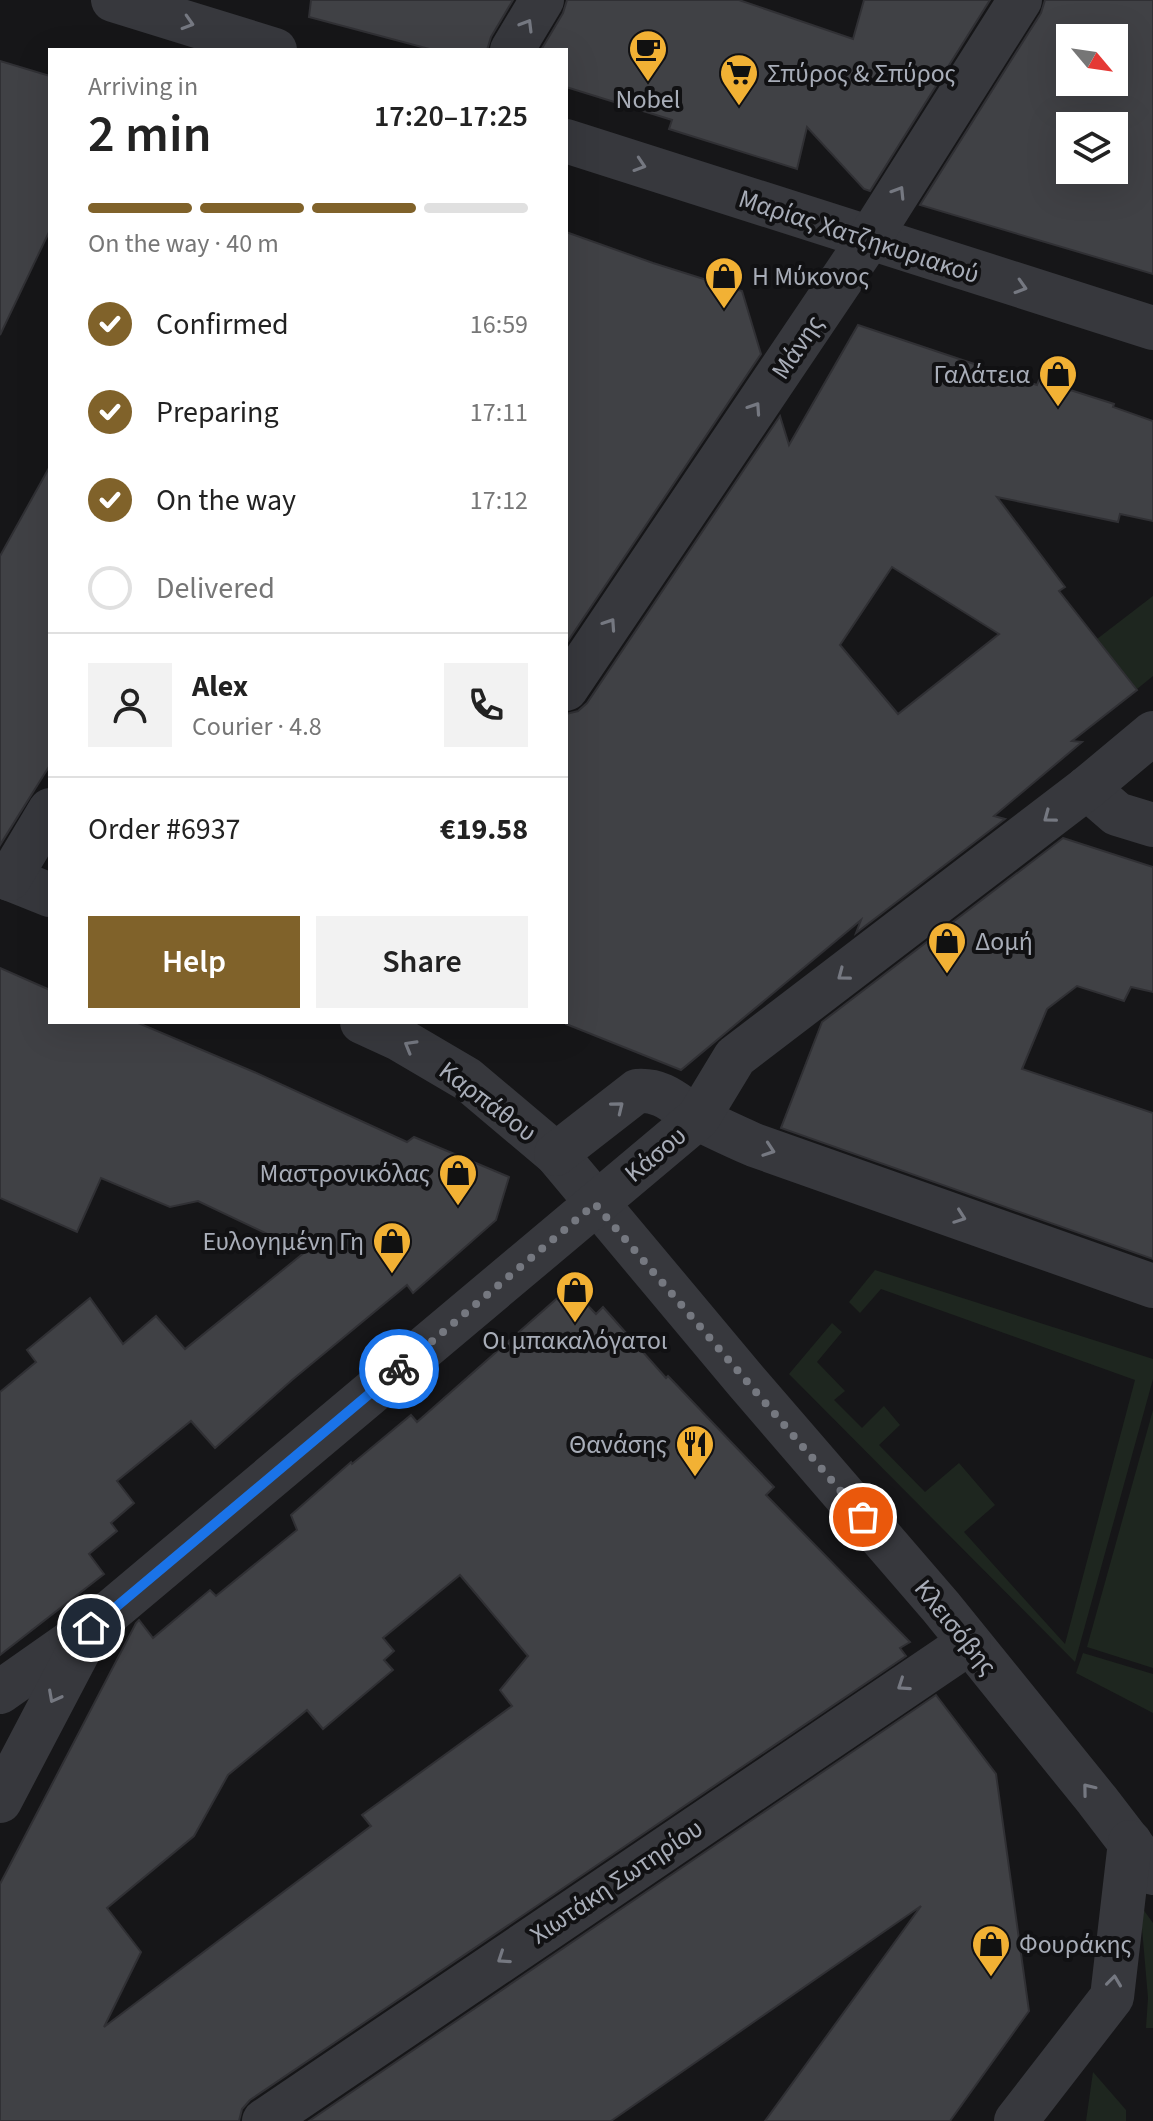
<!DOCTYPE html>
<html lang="en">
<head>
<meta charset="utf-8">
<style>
	body { margin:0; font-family:"Source Sans 3",sans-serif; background:#f2f2f2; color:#222; height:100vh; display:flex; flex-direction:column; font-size:30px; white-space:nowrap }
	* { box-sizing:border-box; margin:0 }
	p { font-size:26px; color:#767676 }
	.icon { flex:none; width:44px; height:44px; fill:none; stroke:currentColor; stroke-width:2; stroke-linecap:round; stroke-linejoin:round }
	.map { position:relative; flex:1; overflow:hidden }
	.panel { position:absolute; left:48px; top:48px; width:520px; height:976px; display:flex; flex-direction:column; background:#fff; border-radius:0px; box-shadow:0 8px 32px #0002 }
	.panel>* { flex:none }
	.needle { width:52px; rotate:119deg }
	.controls { position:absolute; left:1056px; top:24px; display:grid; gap:16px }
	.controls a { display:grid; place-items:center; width:72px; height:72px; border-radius:0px; background:#fff; box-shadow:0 8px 32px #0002; font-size:40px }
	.pin { position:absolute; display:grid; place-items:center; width:68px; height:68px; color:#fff; margin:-34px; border:4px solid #fff; border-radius:50%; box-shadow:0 2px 8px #0007 }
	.courier { position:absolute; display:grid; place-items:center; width:80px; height:80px; margin:-40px; border:6px solid #1a73e8; border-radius:50%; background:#fff; color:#222; box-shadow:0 2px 10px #0007 }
	.head em { font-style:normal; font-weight:600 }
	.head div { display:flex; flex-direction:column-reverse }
	.head { display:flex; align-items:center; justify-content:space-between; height:136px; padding:0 40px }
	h1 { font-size:52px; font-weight:600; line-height:60px }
	.bar { display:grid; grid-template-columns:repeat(4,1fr); gap:12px 8px; align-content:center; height:96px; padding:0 40px }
	.bar i { height:10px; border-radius:6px; background:#e0e0e0 }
	.bar .selected { background:#80622a }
	.bar p { grid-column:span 4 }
	.line { display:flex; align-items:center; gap:20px; padding:0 40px; border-top:2px solid #e0e0e0 }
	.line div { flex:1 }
	.round { display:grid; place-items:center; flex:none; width:84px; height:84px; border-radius:0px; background:#f2f2f2 }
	ol { padding:0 40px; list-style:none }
	li { display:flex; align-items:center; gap:24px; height:88px }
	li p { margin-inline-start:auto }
	li .icon { padding:8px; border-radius:50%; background:#80622a; color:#fff; stroke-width:4 }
	li:last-child { color:#767676 }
	li i { width:44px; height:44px; border:4px solid #e0e0e0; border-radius:50% }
	.cta { display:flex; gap:16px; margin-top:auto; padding:16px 40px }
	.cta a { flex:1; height:92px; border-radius:0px; background:#80622a; color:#fff; font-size:32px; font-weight:600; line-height:92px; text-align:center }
	.cta a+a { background:#f2f2f2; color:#222 }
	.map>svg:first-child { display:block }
</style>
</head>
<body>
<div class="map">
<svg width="1153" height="2121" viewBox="0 0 1153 2121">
	<rect width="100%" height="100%" fill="#161618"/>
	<g fill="#1e261f">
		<polygon points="1153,596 1153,676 1137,689 1097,639"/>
		<polygon points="875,1270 1153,1359 1153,1379 1075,1662 789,1374 832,1323 842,1332 817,1362 845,1391 834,1400 862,1428 884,1406 900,1425 879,1445 925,1492 959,1463 995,1505 964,1532 1065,1644 1135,1380 881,1289 860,1313 849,1302"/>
		<polygon points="1153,1410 1153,1668 1087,1647"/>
		<polygon points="1083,1653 1153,1674 1153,1713 1076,1673"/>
		<polygon points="1140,1905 1153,1923 1153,2028 1146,2028 1148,1998"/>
		<polygon points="1093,2072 1126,2110 1126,2121 1086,2121"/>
	</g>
	<g fill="#404145" stroke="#303034" stroke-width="2" fill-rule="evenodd">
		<polygon points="311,0 513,0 491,37 487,50 433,50 309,17"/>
		<polygon points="567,0 739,0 853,39 864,0 990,0 870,191 864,189 807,127 797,169 669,129 672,120 566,87 566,50 541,50 563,13"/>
		<path d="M1045 0H1153V274L920 205 1041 13ZM1070 38H1114V82H1070ZM1070 126H1114V170H1070Z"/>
		<polygon points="0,61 50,76 50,230 0,335"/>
		<polygon points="566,232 653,263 742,291 761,354 566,644"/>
		<path d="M858 325 1037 385 1039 380 1114 404 1113 407 1153 421V521L1120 514 1118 522 997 497 1065 587 1059 591 1137 690 1072 741 1082 742 994 816 1005 819 856 933 861 920 681 1070 566 1024V714L578 711 587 703 780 416 789 445ZM892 567 999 634 898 714 840 645Z"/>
		<polygon points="50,466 50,765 0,845 0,556"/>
		<polygon points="1063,838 1153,867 1153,992 1131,987 1124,1001 1077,986 1047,1009 1022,1069 1153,1113 1153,1259 781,1128 822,1022"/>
		<polygon points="0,968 50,990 50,1022 136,1022 254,1072 407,1142 414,1137 509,1177 496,1220 413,1293 407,1285 292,1380 215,1448 191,1421 117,1481 134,1503 111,1523 117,1531 89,1554 104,1574 0,1655 0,1392 36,1362 27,1350 90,1298 123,1344 156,1316 185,1349 305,1252 198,1201 170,1207 101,1178 77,1232 0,1198"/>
		<path d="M570 1287 596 1314 603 1307 666 1378 668 1376 774 1487 766 1495 910 1642 900 1648 906 1656 250 2100 242 2109 239 2121H0V1884L136 1623 139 1620 153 1638 210 1590 216 1596 297 1530 291 1515 351 1462 352 1464 411 1415 417 1422ZM460 1575 528 1656 500 1690 512 1706 362 1815 371 1826 104 2027 141 1952 107 1908 194 1836 228 1775 307 1710 323 1729 393 1670 384 1660 394 1651 383 1638Z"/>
		<polygon points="936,1695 996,1774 1029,2011 950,2121 765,2121 921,1906 611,2121 309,2121"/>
	</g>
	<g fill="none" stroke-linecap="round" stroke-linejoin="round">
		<g stroke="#37383d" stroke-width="44">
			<polyline points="113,0 275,50"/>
			<polyline points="512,50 542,0"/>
			<polyline points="566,141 1153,328"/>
			<polyline points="566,689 869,239 1020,0"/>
			<polyline points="1087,788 1117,814 1153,825"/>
			<polyline points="0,875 50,895"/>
			<polyline points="9,879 50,810"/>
			<polyline points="362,1022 399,1039 467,1079 556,1154 746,1381 941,1607 1097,1800 1153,1873"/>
			<path d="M556 1154 637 1091C665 1089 678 1107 701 1120 718 1129 736 1137 754 1145L1153 1286"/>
			<polyline points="0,1692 91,1628 698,1118 735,1057 1087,788 1153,733"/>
			<polyline points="0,1801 86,1637"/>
			<polyline points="264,2121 969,1643"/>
			<polyline points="1016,2121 1112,1997 1130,1842"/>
		</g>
	</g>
	<defs><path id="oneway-chevron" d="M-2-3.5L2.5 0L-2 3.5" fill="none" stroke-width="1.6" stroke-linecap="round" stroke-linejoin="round" transform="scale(2)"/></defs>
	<g stroke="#757881">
		<use href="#oneway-chevron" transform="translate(188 23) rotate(17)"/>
		<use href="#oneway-chevron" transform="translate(527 25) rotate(-59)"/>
		<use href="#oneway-chevron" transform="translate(640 165) rotate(18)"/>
		<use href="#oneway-chevron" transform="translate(899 192) rotate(-58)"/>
		<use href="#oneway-chevron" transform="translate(1021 287) rotate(17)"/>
		<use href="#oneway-chevron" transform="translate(755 408) rotate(-56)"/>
		<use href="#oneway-chevron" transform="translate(610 624) rotate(-56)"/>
		<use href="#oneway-chevron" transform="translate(1049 817) rotate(143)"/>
		<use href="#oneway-chevron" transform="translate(843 975) rotate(143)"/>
		<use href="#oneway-chevron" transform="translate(410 1046) rotate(-150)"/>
		<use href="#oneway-chevron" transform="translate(618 1107) rotate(-39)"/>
		<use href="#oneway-chevron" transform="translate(769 1150) rotate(19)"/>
		<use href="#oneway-chevron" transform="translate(960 1217) rotate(20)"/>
		<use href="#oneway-chevron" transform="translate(903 1685) rotate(146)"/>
		<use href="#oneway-chevron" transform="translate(54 1697) rotate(118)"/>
		<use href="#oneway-chevron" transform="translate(1088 1789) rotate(-129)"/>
		<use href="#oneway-chevron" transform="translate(503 1958) rotate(146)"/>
		<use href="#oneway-chevron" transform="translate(1114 1981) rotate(-83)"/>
	</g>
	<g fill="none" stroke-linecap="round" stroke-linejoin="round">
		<polyline stroke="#757880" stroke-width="8" stroke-dasharray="0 14.4" points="399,1369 595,1204 863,1517"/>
		<polyline stroke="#1a73e8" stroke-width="10" points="91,1628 399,1369"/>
	</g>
	<defs>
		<g id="cafe-pin" transform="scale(2)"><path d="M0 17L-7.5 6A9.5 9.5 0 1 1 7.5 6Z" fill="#f2b134" stroke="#111113"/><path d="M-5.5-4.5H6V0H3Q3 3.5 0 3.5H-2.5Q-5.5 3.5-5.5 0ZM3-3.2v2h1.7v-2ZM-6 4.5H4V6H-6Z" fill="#111"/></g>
		<g id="supermarket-pin" transform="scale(2)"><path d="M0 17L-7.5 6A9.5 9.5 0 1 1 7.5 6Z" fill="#f2b134" stroke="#111113"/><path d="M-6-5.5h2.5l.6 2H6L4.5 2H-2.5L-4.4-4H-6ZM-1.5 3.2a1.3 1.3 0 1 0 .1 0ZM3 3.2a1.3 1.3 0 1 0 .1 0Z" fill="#111"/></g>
		<g id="shop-pin" transform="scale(2)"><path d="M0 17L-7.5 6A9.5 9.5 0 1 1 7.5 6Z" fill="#f2b134" stroke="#111113"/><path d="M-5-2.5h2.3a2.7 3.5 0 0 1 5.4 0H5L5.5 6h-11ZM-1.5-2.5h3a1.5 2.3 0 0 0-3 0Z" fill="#111"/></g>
		<g id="restaurant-pin" transform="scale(2)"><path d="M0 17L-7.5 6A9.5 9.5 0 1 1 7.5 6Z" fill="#f2b134" stroke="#111113"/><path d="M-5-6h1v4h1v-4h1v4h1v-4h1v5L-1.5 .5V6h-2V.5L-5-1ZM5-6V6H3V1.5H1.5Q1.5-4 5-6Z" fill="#111"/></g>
	</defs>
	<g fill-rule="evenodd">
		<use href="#cafe-pin" x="648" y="49"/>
		<use href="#supermarket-pin" x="739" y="73"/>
		<use href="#shop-pin" x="724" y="276"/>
		<use href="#shop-pin" x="1058" y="374"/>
		<use href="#shop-pin" x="947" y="941"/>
		<use href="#shop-pin" x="458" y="1173"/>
		<use href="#shop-pin" x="392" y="1241"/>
		<use href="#shop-pin" x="575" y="1290"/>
		<use href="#restaurant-pin" x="695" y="1444"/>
		<use href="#shop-pin" x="991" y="1944"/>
	</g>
	<g text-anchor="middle" stroke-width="8" stroke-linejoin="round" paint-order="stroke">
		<g font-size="26" fill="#a8adb8" stroke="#111113" text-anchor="start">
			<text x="767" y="82">Σπύρος &amp; Σπύρος</text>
			<text x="648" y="108" text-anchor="middle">Nobel</text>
			<text x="752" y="285">Η Μύκονος</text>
			<text x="1030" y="383" text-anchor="end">Γαλάτεια</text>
			<text x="975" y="950">Δομή</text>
			<text x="430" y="1182" text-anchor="end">Μαστρονικόλας</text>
			<text x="364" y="1250" text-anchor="end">Ευλογημένη Γη</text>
			<text x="575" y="1349" text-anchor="middle">Οι μπακαλόγατοι</text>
			<text x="667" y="1453" text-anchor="end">Θανάσης</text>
			<text x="1019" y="1953">Φουράκης</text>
		</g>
		<g font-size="26" fill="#a8adb8" stroke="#111113">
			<text transform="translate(859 236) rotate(18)" y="9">Μαρίας Χατζηκυριακού</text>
			<text transform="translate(797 347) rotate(-56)" y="9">Μάνης</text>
			<text transform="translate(488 1101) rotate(37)" y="9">Καρπάθου</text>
			<text transform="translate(655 1154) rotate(-40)" y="9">Κάσου</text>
			<text transform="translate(956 1627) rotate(51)" y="9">Κλεισόβης</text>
			<text transform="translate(616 1881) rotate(-34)" y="9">Χιωτάκη Σωτηρίου</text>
		</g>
	</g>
</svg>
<div class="controls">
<a><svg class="needle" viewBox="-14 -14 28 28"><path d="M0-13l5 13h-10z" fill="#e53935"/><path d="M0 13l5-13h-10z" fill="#767676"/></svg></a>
<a><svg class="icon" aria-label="layers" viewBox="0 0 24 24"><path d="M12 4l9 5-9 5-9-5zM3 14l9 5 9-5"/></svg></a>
</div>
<div class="pin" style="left:863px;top:1517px;background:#ea580c"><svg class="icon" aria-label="bag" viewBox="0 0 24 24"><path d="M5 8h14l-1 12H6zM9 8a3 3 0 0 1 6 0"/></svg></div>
<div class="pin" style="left:91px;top:1628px;background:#1f2937"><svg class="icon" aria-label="home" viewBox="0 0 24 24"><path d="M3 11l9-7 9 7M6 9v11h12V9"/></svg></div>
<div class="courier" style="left:399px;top:1369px"><svg class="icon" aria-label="bike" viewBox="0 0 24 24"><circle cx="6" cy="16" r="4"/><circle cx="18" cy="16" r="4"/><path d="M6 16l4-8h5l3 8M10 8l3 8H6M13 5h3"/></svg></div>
<section class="panel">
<div class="head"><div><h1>2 min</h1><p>Arriving in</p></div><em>17:20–17:25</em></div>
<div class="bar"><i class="selected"></i><i class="selected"></i><i class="selected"></i><i></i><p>On the way · 40 m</p></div>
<ol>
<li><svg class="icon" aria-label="check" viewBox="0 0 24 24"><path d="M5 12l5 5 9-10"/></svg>Confirmed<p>16:59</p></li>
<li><svg class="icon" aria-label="check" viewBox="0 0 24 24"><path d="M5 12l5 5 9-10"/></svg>Preparing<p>17:11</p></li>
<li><svg class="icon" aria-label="check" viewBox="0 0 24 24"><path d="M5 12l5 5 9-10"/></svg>On the way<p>17:12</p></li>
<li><i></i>Delivered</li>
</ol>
<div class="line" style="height:144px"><a class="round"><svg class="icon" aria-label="person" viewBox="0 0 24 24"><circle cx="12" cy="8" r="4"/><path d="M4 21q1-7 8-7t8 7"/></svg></a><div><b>Alex</b><p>Courier · 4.8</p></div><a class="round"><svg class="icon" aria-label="phone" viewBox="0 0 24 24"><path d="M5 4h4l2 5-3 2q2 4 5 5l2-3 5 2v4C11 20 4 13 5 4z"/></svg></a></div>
<div class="line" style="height:104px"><div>Order #6937</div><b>€19.58</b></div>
<div class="cta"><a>Help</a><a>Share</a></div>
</section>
</div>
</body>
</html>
